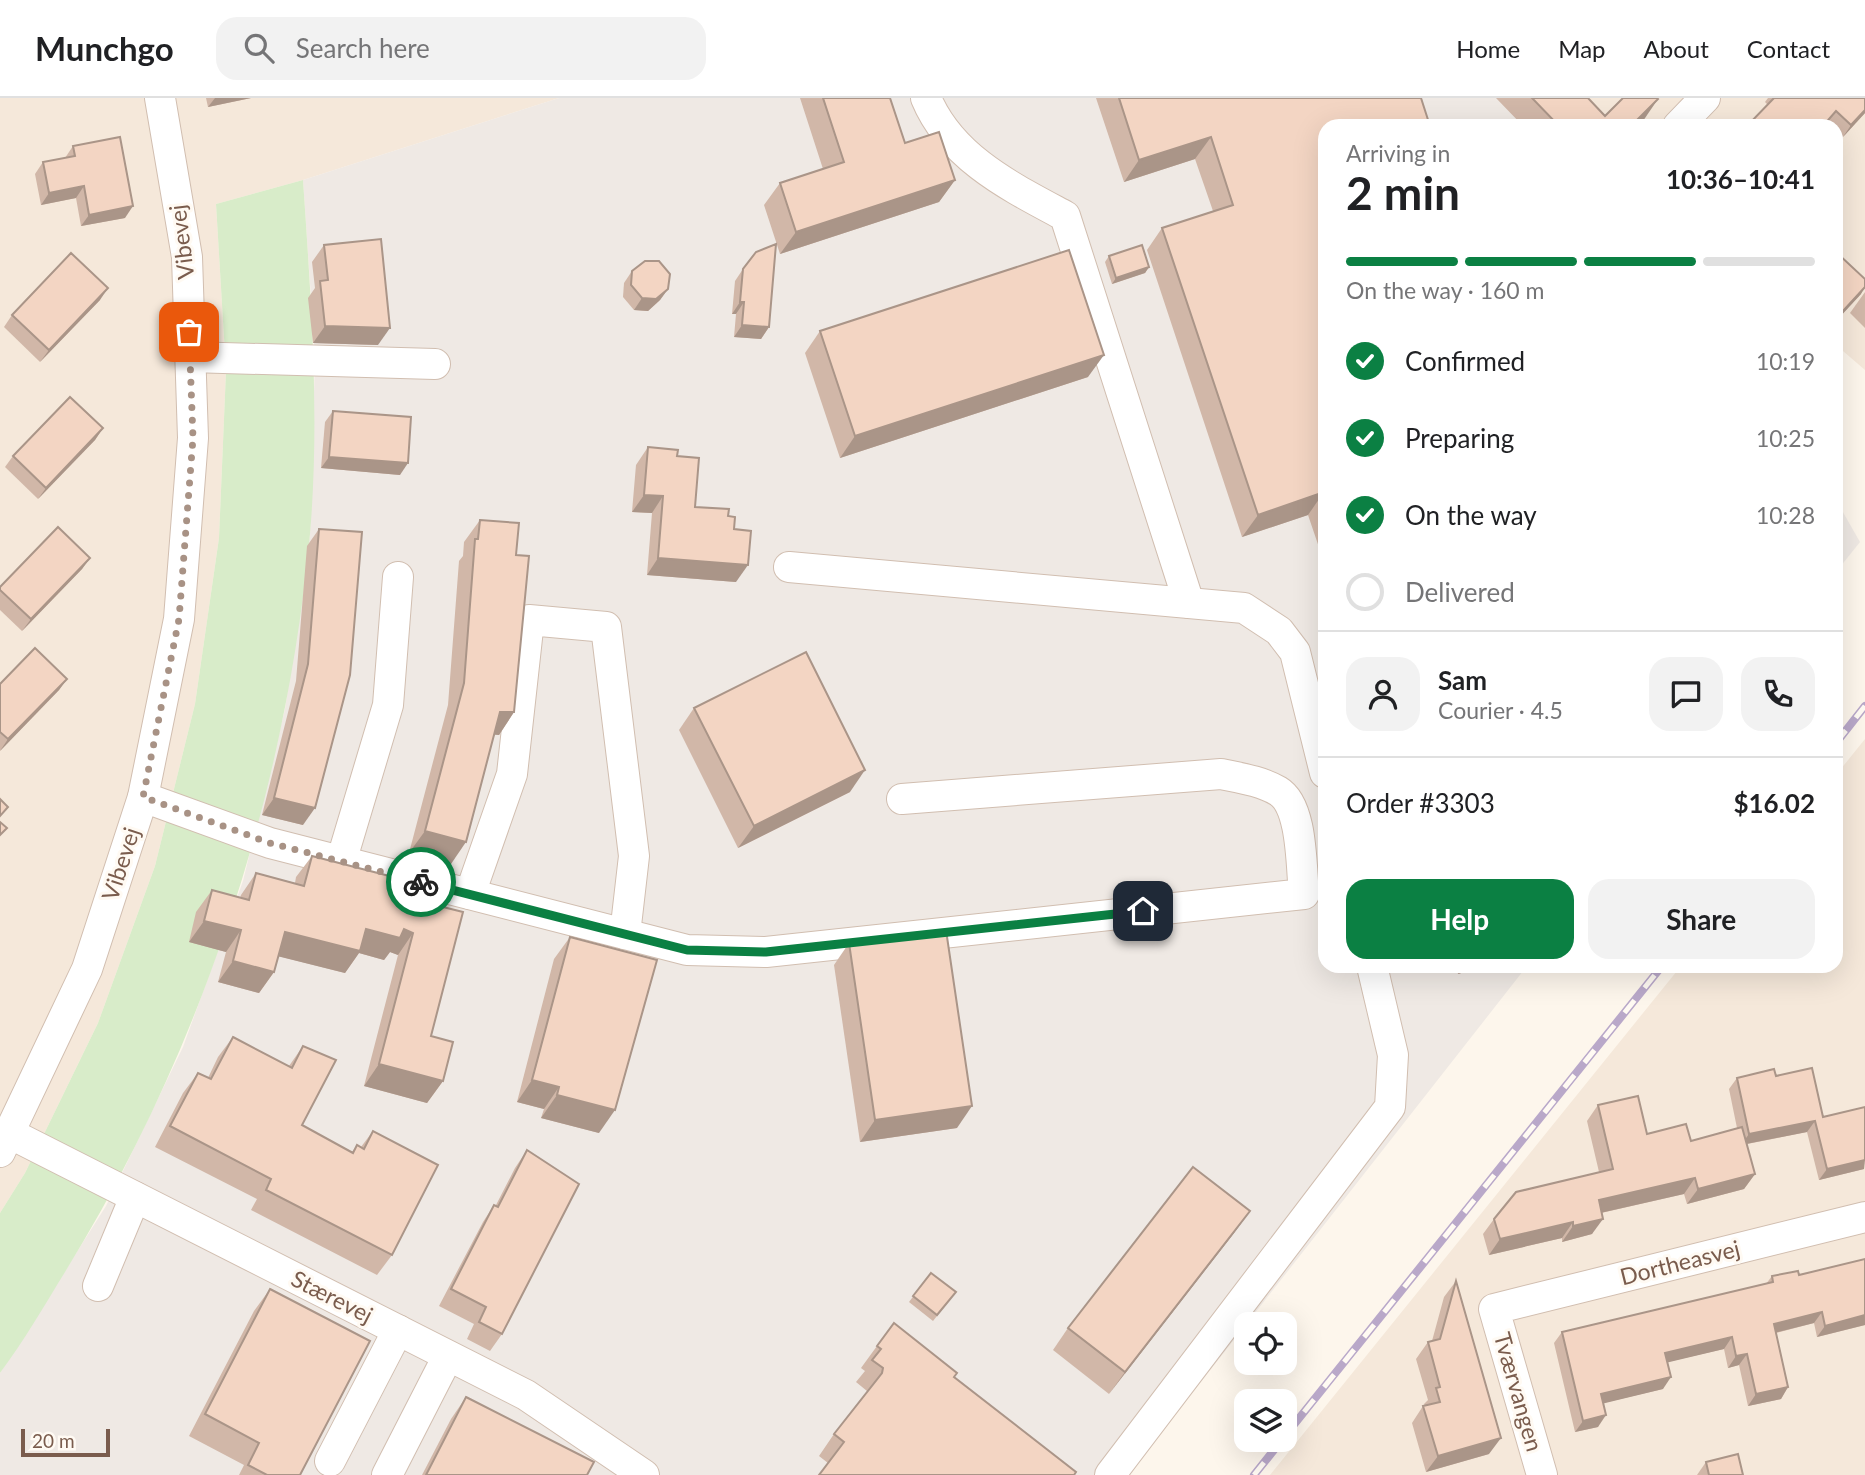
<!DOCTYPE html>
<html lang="en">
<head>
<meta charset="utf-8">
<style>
	body { margin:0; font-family:Lato,sans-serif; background:#f2f2f2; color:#202124; height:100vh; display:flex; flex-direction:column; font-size:26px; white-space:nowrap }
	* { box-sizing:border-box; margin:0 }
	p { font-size:23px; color:#757577 }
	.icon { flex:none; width:38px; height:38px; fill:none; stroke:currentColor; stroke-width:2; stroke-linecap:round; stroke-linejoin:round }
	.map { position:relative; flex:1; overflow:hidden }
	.sheet { position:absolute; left:1318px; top:21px; width:525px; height:854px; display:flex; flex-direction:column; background:#fff; border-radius:21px; box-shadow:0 7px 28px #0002 }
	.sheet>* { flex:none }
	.buttons { position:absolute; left:1234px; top:1214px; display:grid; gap:14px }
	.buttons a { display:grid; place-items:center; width:63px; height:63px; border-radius:14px; background:#fff; box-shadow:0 7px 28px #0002; font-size:35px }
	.scale { position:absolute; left:21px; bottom:18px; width:89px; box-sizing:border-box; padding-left:7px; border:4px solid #7a5c4d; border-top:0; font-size:19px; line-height:24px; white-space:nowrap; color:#7a5c4d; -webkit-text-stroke:5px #fffaf3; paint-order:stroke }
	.pin { position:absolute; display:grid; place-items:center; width:60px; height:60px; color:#fff; margin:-30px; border-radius:14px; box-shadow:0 4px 10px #0006 }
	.courier { position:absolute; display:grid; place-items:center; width:70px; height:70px; margin:-35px; border:5px solid #0b8043; border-radius:50%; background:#fff; color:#222; box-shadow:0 2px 9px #0007 }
	.summary em { font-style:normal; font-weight:700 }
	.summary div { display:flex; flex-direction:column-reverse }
	.summary { display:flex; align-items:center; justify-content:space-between; height:119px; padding:0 28px }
	h1 { font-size:46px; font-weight:700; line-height:52px }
	.bar { display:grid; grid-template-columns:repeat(4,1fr); gap:10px 7px; align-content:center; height:84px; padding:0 28px }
	.bar i { height:9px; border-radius:5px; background:#e0e0e0 }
	.bar .selected { background:#0b8043 }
	.bar p { grid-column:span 4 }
	.line { display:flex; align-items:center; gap:18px; padding:0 28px; border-top:2px solid #e0e0e0 }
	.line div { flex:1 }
	.round { display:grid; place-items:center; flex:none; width:74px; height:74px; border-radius:21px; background:#f2f2f2 }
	ol { padding:0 28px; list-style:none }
	li { display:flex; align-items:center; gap:21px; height:77px }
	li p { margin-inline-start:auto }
	li .icon { padding:7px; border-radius:50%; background:#0b8043; color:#fff; stroke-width:4 }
	li:last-child { color:#757577 }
	li i { width:38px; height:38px; border:4px solid #e0e0e0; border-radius:50% }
	.action { display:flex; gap:14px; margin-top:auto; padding:14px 28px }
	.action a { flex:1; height:80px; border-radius:21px; background:#0b8043; color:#fff; font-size:28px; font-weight:700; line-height:80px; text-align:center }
	.action a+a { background:#f2f2f2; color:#202124 }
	header { display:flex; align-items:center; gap:42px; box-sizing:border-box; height:98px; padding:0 35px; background:#fff; border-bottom:2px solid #e0e0e0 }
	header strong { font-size:33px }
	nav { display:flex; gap:38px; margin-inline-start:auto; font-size:24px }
	.search { width:490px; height:63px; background:#f2f2f2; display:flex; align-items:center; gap:18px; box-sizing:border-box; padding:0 24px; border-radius:21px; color:#757577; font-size:26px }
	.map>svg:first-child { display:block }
</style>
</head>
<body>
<header>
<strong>Munchgo</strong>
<div class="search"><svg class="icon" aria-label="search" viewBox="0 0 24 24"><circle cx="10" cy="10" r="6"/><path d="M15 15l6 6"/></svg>Search here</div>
<nav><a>Home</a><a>Map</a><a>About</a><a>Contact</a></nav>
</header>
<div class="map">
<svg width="1865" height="1377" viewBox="0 0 1865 1377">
	<rect width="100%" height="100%" fill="#fdf6ec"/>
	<g fill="#f5e8da">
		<polygon points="0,0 559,0 303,82 216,106 226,273 219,440 195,606 155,768 98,925 25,1075 0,1115"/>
		<polygon points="1564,0 1865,0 1865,272 1836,247 1836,28 1591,28"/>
		<polygon points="1865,641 1865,1377 1270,1377 1681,868 1836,868 1836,677"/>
	</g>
	<g fill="#efe9e4">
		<polygon points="559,0 1564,0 1591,28 1325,28 1325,868 1527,868 1128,1377 0,1377 0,1275 106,1108 183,949 243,783 285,611 310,436 315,259 303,82"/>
		<polygon points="1836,402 1860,444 1836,474"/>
	</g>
	<path fill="#d8ecc9" d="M303 82C311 200 320 318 310 436 286 696 202 952 65 1174 44 1208 24 1243 0 1275V1115L25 1075 98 925 155 768 195 606 219 440 226 273 216 106Z"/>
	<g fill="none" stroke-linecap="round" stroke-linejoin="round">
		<g stroke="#d1beb0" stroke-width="32">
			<g id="minor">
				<path d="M926 0C951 60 1011 89 1065 118L1189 505"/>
				<polyline points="1678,28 1705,0"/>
				<polyline points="190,259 435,266"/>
				<polyline points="789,469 1244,510 1279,533 1295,554 1325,675"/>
				<path d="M143 699 270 745 687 852 766 854 1304 796C1301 769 1303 708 1278 693 1261 683 1240 680 1221 676L902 701"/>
				<polyline points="341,764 388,607 398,479"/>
				<polyline points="470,796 512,676 529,522 606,529 634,758 625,836"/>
				<polyline points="11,1036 526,1297 644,1377"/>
				<polyline points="0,1054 87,871 143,699 179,521 193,340 187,159 160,0"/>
				<polyline points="98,1188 135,1099"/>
				<polyline points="330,1363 398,1232"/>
				<polyline points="387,1377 448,1258"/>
				<polyline points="1110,1377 1390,1009 1393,957 1372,868"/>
				<polyline points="1542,1377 1494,1211 1865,1119"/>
			</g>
		</g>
		<use href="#minor" stroke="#fff" stroke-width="30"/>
		<g stroke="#b9a8c9" stroke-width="8">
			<g id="rail">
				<polyline points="1836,645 1865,608"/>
				<polyline points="1284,1339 1662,868"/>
				<polyline points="1254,1377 1282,1342"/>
			</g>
		</g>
		<use href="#rail" stroke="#fffaf3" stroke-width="5" stroke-dasharray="16" stroke-linecap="butt"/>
	</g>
	<g fill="#d1b7a8">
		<polygon points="206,0 251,0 208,9"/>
		<polygon points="800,0 890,0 905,45 955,82 939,104 780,156 764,107 780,85 823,71"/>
		<polygon points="1096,0 1421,0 1325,28 1325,467 1308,417 1242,439 1147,152 1162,130 1213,113 1195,61 1124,84"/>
		<polygon points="1496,0 1588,0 1605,18 1643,23 1638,28 1523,28"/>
		<polygon points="1768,0 1865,0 1865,15 1843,39 1836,32 1836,28 1831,28 1828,25 1825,28 1747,28 1768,7 1765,4"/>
		<polygon points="73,48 125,120 81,128 76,100 41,107 35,76 43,64 65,60"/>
		<polygon points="324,147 378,247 313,245 308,200 315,190 312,164"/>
		<polygon points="1836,154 1861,196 1836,223"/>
		<polygon points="1109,158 1149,169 1145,175 1112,186 1105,164"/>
		<polygon points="743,171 769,229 761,241 734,239 736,216 732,216 735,183"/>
		<polygon points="632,173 668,191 660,202 648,213 634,212 623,199 624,185"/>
		<polygon points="1865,194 1865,230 1850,215"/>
		<polygon points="100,202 40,264 4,229 12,217"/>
		<polygon points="820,233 1088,279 840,360 805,255"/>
		<polygon points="333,313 400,377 321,370 325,324"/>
		<polygon points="103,330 95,342 38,401 5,369 13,358"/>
		<polygon points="648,349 677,358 695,409 728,418 734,431 736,484 647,477 652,415 632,414 636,367"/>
		<polygon points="480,422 516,457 514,614 499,637 494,636 451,766 409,755 448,607 459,463 463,458 464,444"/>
		<polygon points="319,431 303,727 262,717 296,583 307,448"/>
		<polygon points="90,460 82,471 22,533 0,512 0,489"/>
		<polygon points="67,581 59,592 0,653 0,586"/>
		<polygon points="694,610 850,694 738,750 679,632"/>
		<polygon points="312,758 423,804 431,938 443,983 427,1005 364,988 398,857 390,854 384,862 359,855 345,875 278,858 274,874 259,895 218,884 226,854 189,844 196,814 212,792 240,800 241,797 256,775 295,785 296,779"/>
		<polygon points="570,839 599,1035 541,1020 544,1011 517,1004 554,861"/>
		<polygon points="849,845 957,1030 860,1044 834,867"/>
		<polygon points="1456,868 1483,868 1458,876"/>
		<polygon points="233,939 289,968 303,948 302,1027 352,1054 357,1047 361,1049 373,1033 392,1157 377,1177 251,1112 257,1101 155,1049 183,995 198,975 208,980 218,959"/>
		<polygon points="1776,978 1823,1019 1864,1071 1819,1082 1807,1034 1747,1046 1755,1076 1744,1091 1687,1106 1684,1096 1601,1115 1592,1136 1562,1144 1562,1140 1489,1157 1483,1136 1494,1121 1599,1074 1587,1023 1598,1007 1647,1036 1691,1043 1737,1030 1729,991 1737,980"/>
		<polygon points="527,1052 502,1236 490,1253 467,1241 474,1226 439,1208 483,1124 494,1107 496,1107 515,1070"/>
		<polygon points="1250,1113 1234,1135 1109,1296 1053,1252 1068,1230"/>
		<polygon points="931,1175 956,1194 933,1223 909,1204"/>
		<polygon points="1799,1177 1865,1227 1817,1239 1814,1225 1776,1235 1788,1289 1781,1301 1748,1308 1739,1267 1728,1270 1724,1251 1667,1264 1663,1291 1603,1305 1598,1329 1575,1334 1554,1245 1562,1234 1766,1186 1772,1178"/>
		<polygon points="1456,1183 1489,1356 1426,1374 1412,1325 1423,1308 1425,1308 1424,1306 1428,1302 1416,1261 1428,1244 1432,1243 1444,1199"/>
		<polygon points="270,1191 300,1377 239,1377 244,1367 189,1338 254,1213"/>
		<polygon points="877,1248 957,1275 828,1365 819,1358 834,1336 867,1294 867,1293 856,1284 865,1273 861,1270"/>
		<polygon points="466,1299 587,1377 422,1377 451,1321"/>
		<polygon points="1706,1364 1743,1377 1697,1377"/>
	</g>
	<g fill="#aa9588">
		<polygon points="215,0 251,0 208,9"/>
		<polygon points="1658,1 1643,23 1638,28 1631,28"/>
		<polygon points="1865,12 1865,15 1843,39 1851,27"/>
		<polygon points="1211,39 1195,61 1124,84 1139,62"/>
		<polygon points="955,82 939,104 780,156 796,134"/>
		<polygon points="84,88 76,100 41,107 49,95"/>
		<polygon points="133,108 125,120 81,128 89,117"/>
		<polygon points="1149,169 1145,175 1112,186 1116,180"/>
		<polygon points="1865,189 1861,196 1836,223 1843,213"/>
		<polygon points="108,190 100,202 40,264 49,252"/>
		<polygon points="668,191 660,202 648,213 634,212 642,200"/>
		<polygon points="740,204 744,204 736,216 732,216"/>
		<polygon points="742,227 769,229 761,241 734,239"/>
		<polygon points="325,228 390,230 378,247 313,245"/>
		<polygon points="1104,257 1088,279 840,360 855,338"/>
		<polygon points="103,330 95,342 38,401 46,390"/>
		<polygon points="329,359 408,365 400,377 321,370"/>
		<polygon points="1324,394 1308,417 1242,439 1258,417"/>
		<polygon points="644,397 663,398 652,415 632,414"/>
		<polygon points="90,460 82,471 22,533 31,521"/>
		<polygon points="658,460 748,467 736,484 647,477"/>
		<polygon points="67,581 59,592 0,653 8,641"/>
		<polygon points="500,614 514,614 499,637 485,636"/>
		<polygon points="865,672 850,694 738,750 754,728"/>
		<polygon points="274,700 315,710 303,727 262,717"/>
		<polygon points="425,733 466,744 451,766 409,755"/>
		<polygon points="204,823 241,832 226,854 189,844"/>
		<polygon points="366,831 404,831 413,835 398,857 390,854 384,862 359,855 345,875 269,856 285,834"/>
		<polygon points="233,863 274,874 259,895 218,884"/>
		<polygon points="1464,868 1483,868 1458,876"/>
		<polygon points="379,966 443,983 427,1005 364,988"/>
		<polygon points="532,982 559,989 544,1011 517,1004"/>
		<polygon points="557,997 615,1012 599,1035 541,1020"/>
		<polygon points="972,1008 957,1030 860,1044 875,1022"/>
		<polygon points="1815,1023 1807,1034 1741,1047 1749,1036"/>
		<polygon points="1865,1062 1864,1071 1819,1082 1827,1071"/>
		<polygon points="1755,1076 1744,1091 1687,1106 1698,1091"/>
		<polygon points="1695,1080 1684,1096 1587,1118 1599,1102"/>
		<polygon points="1250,1113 1234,1135 1109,1296 1125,1274"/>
		<polygon points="1603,1121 1592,1136 1562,1144 1573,1128"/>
		<polygon points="1573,1124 1562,1140 1489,1157 1500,1141"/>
		<polygon points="1822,1214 1814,1225 1766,1237 1774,1226"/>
		<polygon points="1865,1217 1865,1227 1817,1239 1825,1228"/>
		<polygon points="1732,1239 1724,1251 1657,1267 1665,1255"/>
		<polygon points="1747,1256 1739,1267 1728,1270 1736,1258"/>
		<polygon points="1671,1279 1663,1291 1593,1308 1601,1296"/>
		<polygon points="1788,1289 1781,1301 1748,1308 1756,1296"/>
		<polygon points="1606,1317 1598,1329 1575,1334 1583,1323"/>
		<polygon points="1501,1340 1489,1356 1426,1374 1438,1358"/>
	</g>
	<g fill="#f3d5c3" stroke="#aa9588" stroke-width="2">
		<polygon points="823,0 890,0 905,45 939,34 955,82 796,134 780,85 844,64"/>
		<polygon points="1119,0 1421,0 1430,28 1325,28 1325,397 1324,394 1258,417 1162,130 1233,107 1211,39 1139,62"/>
		<polygon points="1532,0 1588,0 1605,18 1623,0 1657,0 1658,1 1631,28 1559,28"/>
		<polygon points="1774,0 1865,0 1865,12 1851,27 1836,13 1823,28 1747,28"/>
		<polygon points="120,39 133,108 89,117 84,88 49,95 43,64 75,58 73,48"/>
		<polygon points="381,141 390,230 325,228 320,183 328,182 324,147"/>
		<polygon points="776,146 769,229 742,227 744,204 740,204 743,171 756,154"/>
		<polygon points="1142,147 1149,169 1116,180 1109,158"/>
		<polygon points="1069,152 1104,257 855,338 820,233"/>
		<polygon points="1836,154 1865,181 1865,189 1843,213 1836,206"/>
		<polygon points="71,155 108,190 49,252 12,217"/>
		<polygon points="645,163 659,163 670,176 668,191 656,201 642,200 631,187 632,173"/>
		<polygon points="70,299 103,330 46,390 13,358"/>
		<polygon points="333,313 411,319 408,365 329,359"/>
		<polygon points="648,349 678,352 677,358 699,360 695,409 729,411 728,418 735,419 734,431 751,433 748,467 658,460 663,398 644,397"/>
		<polygon points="480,422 519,425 516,457 529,458 514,614 500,614 466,744 425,733 464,585 475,441 478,441"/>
		<polygon points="58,429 90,460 31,521 0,492 0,489"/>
		<polygon points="319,431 362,434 350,577 315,710 274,700 308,566"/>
		<polygon points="35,550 67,581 8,641 0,634 0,586"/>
		<polygon points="806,554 865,672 754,728 694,610"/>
		<polygon points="0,701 8,709 0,718"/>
		<polygon points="0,724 7,730 0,737"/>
		<polygon points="312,758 428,788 423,804 463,814 431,938 453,944 443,983 379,966 413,835 404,831 400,840 366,831 360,853 285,834 274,874 233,863 241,832 204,823 212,792 249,802 256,775 304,788"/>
		<polygon points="946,832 972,1008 875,1022 849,845"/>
		<polygon points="570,839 657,862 615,1012 557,997 559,989 532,982"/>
		<polygon points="233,939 292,970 303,948 336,962 302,1027 353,1055 357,1047 364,1051 373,1033 438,1067 392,1157 266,1092 271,1081 170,1028 198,975 211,981"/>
		<polygon points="1812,970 1823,1019 1865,1009 1865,1062 1827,1071 1815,1023 1749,1036 1737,980 1774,971 1776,978"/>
		<polygon points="1638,998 1647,1036 1686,1026 1691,1043 1742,1029 1755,1076 1698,1091 1695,1080 1599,1102 1603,1121 1573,1128 1573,1124 1500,1141 1494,1121 1516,1094 1613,1071 1598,1007"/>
		<polygon points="527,1052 579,1086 502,1236 479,1224 486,1209 451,1191 494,1107 498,1109"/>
		<polygon points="1193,1069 1250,1113 1125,1274 1068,1230"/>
		<polygon points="1865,1161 1865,1217 1825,1228 1822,1214 1774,1226 1788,1289 1756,1296 1747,1256 1736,1258 1732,1239 1665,1255 1671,1279 1601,1296 1606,1317 1583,1323 1562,1234 1773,1184 1772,1178 1798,1173 1799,1177"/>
		<polygon points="931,1175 956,1194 937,1217 913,1198"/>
		<polygon points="1456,1183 1501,1340 1438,1358 1423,1308 1440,1304 1436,1290 1440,1289 1428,1244 1440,1241"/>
		<polygon points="270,1191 370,1243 300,1377 267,1377 248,1367 259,1345 205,1316"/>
		<polygon points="894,1225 957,1275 954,1279 1076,1374 1074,1377 819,1377 844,1344 834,1336 882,1275 883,1270 872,1262 881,1251 877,1248"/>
		<polygon points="466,1299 594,1364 587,1377 426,1377"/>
		<polygon points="1738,1356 1743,1377 1709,1377 1706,1364"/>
	</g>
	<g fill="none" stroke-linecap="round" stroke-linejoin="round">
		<polyline stroke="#a89285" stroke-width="7" stroke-dasharray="0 12.6" points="189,234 193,340 179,521 143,699 270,745 421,784"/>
		<polyline stroke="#0b8043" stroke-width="9" points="421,784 687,852 766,854 1143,813"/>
	</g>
	<g text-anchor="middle" stroke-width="6" stroke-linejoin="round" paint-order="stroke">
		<g font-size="23" fill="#7a5c4d" stroke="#fffaf3">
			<text transform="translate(182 144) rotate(-97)" y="8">Vibevej</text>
			<text transform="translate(121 766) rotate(-72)" y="8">Vibevej</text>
			<text transform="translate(1680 1165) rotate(-14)" y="8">Dortheasvej</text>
			<text transform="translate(332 1199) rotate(27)" y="8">Stærevej</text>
			<text transform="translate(1518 1294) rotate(74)" y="8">Tværvangen</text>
		</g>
	</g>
</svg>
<div class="buttons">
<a><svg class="icon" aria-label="locate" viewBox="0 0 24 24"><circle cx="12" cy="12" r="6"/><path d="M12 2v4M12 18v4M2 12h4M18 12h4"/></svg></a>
<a><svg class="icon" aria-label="layers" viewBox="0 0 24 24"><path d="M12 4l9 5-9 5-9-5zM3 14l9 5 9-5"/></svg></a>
</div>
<div class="scale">20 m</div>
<div class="pin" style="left:189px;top:234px;background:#ea580c"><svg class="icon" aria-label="bag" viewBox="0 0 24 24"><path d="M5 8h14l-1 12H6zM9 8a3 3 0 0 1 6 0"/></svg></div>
<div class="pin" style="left:1143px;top:813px;background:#1f2937"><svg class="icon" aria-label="home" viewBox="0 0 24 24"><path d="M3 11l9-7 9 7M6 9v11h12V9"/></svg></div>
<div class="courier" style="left:421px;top:784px"><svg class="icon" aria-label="bike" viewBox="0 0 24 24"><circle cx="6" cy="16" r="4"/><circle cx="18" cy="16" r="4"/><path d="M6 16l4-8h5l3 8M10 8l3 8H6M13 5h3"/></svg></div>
<section class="sheet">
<div class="summary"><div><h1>2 min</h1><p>Arriving in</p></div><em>10:36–10:41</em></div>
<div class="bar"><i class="selected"></i><i class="selected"></i><i class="selected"></i><i></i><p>On the way · 160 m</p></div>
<ol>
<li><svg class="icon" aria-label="check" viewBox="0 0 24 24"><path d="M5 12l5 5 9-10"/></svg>Confirmed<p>10:19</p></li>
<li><svg class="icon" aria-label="check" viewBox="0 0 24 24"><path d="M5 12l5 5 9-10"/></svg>Preparing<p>10:25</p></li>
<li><svg class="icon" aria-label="check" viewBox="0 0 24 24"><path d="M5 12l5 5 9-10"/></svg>On the way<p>10:28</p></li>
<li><i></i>Delivered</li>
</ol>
<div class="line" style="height:126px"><a class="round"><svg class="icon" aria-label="person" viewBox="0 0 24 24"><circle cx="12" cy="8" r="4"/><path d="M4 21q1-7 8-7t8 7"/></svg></a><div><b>Sam</b><p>Courier · 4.5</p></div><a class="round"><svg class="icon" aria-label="chat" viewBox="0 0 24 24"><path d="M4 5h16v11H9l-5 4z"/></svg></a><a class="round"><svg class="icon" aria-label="phone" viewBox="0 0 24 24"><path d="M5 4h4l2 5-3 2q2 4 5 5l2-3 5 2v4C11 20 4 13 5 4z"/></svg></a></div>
<div class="line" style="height:91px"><div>Order #3303</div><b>$16.02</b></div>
<div class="action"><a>Help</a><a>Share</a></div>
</section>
</div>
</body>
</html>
